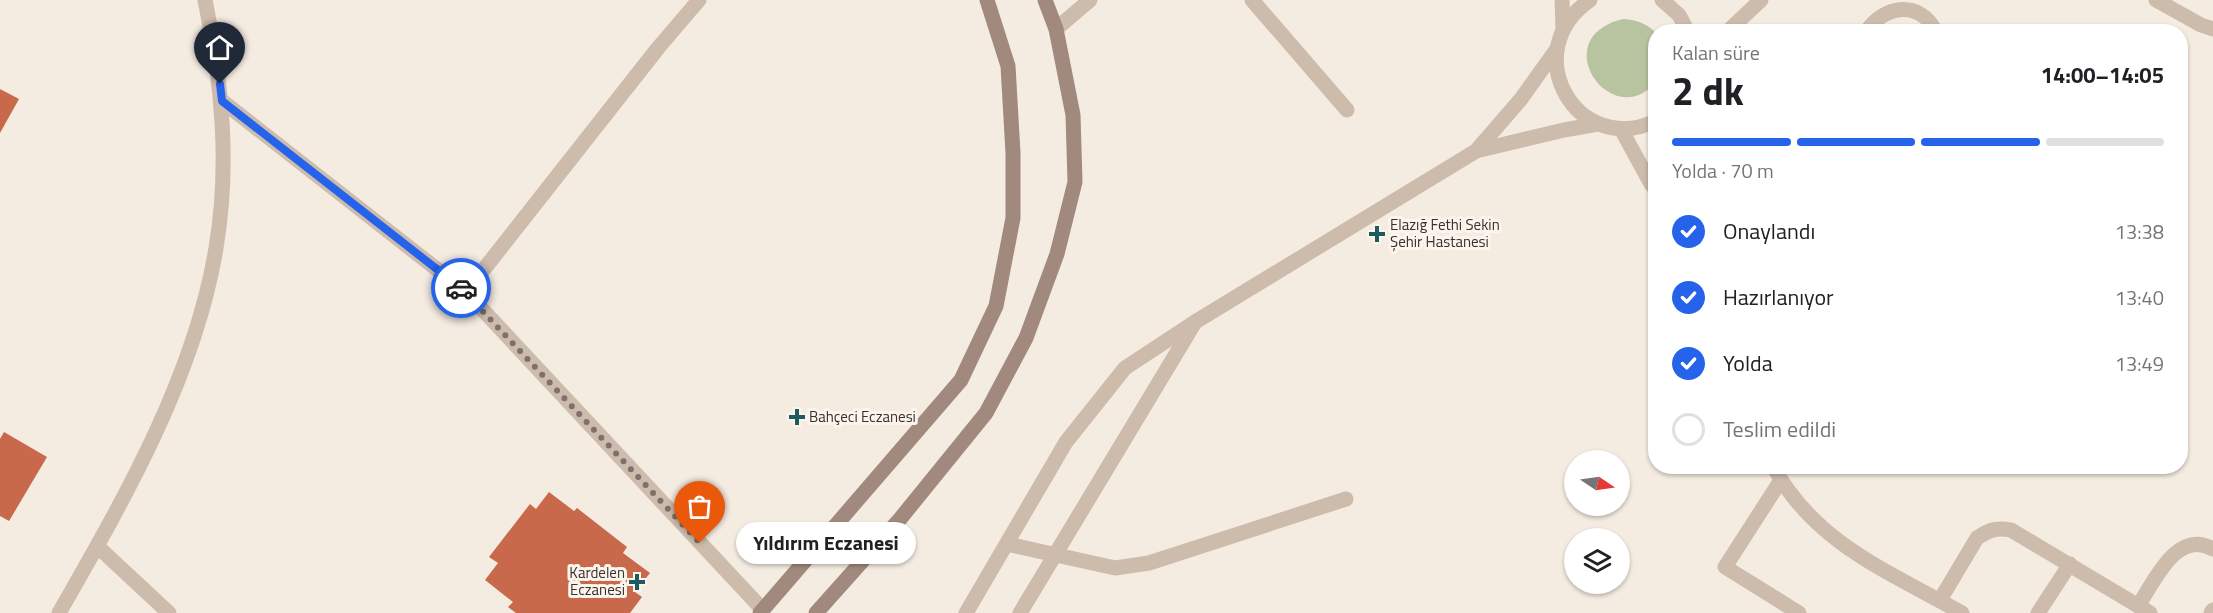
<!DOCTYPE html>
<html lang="tr">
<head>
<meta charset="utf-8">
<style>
	body { margin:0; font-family:"Titillium Web",sans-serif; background:#f2f2f2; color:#202124; height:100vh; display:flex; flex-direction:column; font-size:22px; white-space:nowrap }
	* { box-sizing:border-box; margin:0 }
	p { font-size:20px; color:#757577 }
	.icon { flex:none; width:33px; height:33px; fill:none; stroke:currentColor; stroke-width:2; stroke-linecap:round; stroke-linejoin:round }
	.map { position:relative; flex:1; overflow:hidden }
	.details { position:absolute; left:1648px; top:24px; width:540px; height:450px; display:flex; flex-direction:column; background:#fff; border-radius:24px; box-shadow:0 2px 4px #0004 }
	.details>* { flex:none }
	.needle { width:39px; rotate:103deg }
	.buttons { position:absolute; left:1564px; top:450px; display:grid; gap:12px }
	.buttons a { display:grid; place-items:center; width:66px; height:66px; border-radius:50%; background:#fff; box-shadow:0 2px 4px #0004; font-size:30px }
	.pin { position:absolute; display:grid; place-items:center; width:51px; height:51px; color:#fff; margin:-62px -26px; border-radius:50% 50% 50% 0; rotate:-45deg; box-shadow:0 0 6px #0007 }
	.pin .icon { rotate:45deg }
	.courier { position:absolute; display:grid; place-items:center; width:60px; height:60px; margin:-30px; border:4px solid #2563eb; border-radius:50%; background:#fff; color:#222; box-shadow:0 2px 8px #0007 }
	.bubble { position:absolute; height:42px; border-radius:21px; background:#fff; box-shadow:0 2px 4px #0004; font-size:20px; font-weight:700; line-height:42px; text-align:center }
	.headline em { font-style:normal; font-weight:700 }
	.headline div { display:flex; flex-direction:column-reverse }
	.headline { display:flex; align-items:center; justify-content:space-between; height:102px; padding:0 24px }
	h1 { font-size:39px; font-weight:700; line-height:45px }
	.bar { display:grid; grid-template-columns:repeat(4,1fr); gap:9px 6px; align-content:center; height:72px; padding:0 24px }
	.bar i { height:8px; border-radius:4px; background:#e0e0e0 }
	.bar .active { background:#2563eb }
	.bar p { grid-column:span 4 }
	ol { padding:0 24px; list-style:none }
	li { display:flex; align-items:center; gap:18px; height:66px }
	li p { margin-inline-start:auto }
	li .icon { padding:6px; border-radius:50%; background:#2563eb; color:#fff; stroke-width:4 }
	li:last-child { color:#757577 }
	li i { width:33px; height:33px; border:3px solid #e0e0e0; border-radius:50% }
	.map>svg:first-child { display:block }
</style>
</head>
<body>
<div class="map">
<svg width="2213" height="613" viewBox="0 0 2213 613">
	<rect width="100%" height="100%" fill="#f4ebe1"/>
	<path fill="#b8c4a0" d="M1623 19C1637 20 1646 23 1656 33V82C1612 134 1544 38 1623 19Z"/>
	<g fill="#c8694b">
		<polygon points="0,89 19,99 0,133"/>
		<polygon points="4,432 47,457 9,521 0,516 0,439"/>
		<polygon points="549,492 574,511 577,508 627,547 623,553 650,573 635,592 642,597 630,613 516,613 508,607 513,602 485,580 498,563 489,557 530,504 536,509"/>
	</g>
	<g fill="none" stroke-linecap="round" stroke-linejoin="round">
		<g stroke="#cdbbac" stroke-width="15">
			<polyline points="1252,0 1347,110"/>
			<polyline points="1562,0 1563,28"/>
			<path d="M1590 0C1516 51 1576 158 1656 121"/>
			<polyline points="1662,0 1679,15 1688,32"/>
			<polyline points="1056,29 1090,0"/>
			<polyline points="1727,32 1761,0"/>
			<path d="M1866 32C1885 4 1920 0 1936 32"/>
			<polyline points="1621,129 1651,184 1656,190"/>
			<polyline points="1476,151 1564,130 1598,124"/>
			<path d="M1773 466C1815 544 1890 572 1962 613"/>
			<polyline points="1781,480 1725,567 1799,613"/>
			<polyline points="1007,544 1115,568 1149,563 1346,499"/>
			<path d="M1940 600 1977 538C1989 530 1997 527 2011 530L2150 613"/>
			<path d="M2138 606C2154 582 2177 528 2213 549"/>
			<polyline points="966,613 1066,442 1125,368 1195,322 1476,151 1521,99 1556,50"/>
			<polyline points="1020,613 1194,324"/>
			<polyline points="2038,613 2070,564"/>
			<polyline points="2211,613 2213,610"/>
		</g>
		<g stroke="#cdbbac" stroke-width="15">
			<polyline points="2156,0 2201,25 2213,29"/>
			<polyline points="222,101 466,292 763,610"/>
			<polyline points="466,292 658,48 699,0"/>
			<polyline points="97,546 169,613"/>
			<path d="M59 613C123 501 195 377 216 248 230 165 222 82 205 0"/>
		</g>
		<g stroke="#a18a7d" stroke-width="15">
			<polyline points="760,613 961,380 996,306 1013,218 1013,153 1008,66 987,0"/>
			<polyline points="816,613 900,519 986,413 1026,338 1057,254 1075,182 1073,115 1056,29 1045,0"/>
		</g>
	</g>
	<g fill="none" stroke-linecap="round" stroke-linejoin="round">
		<polyline stroke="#7c716b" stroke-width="6" stroke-dasharray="0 10.8" points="461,288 700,543"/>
		<polyline stroke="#2563eb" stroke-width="8" points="220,84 222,101 461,288"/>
	</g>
	<g fill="#1f5a5e" stroke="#fbf5ee" stroke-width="2">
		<path d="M1374 225h6v6h6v6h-6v6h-6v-6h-6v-6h6z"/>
		<path d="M794 408h6v6h6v6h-6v6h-6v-6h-6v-6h6z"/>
		<path d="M634 573h6v6h6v6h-6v6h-6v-6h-6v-6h6z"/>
	</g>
	<g text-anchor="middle" stroke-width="6" stroke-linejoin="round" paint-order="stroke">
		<g font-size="15" fill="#3b302b" stroke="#fbf5ee" text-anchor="start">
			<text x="1390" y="230">Elazığ Fethi Sekin<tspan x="1390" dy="17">Şehir Hastanesi</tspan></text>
			<text x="809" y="422">Bahçeci Eczanesi</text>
			<text x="625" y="578" text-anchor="end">Kardelen<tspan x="625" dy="17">Eczanesi</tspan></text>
		</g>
	</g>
</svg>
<div class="buttons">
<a><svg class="needle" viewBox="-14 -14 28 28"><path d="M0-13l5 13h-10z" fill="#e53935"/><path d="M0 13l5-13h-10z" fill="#757577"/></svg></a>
<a><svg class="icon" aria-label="layers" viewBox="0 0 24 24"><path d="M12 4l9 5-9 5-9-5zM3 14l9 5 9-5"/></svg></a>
</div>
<div class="pin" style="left:700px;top:543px;background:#ea580c"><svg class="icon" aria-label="bag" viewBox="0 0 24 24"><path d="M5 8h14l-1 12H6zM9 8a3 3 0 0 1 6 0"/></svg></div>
<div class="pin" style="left:220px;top:84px;background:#1f2937"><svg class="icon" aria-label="home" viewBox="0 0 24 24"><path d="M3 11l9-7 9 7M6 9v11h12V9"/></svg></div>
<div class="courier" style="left:461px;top:288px"><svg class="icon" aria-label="car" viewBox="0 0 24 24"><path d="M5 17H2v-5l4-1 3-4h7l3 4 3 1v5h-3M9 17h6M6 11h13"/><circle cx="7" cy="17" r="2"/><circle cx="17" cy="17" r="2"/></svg></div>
<div class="bubble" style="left:736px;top:522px;width:180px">Yıldırım Eczanesi</div>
<section class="details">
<div class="headline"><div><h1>2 dk</h1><p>Kalan süre</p></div><em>14:00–14:05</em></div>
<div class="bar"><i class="active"></i><i class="active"></i><i class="active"></i><i></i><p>Yolda · 70 m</p></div>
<ol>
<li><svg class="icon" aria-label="check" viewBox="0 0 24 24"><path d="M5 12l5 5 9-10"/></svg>Onaylandı<p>13:38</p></li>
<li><svg class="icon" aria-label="check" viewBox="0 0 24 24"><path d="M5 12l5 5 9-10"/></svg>Hazırlanıyor<p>13:40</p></li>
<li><svg class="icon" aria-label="check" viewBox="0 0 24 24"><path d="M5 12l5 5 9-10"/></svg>Yolda<p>13:49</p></li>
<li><i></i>Teslim edildi</li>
</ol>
</section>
</div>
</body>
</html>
